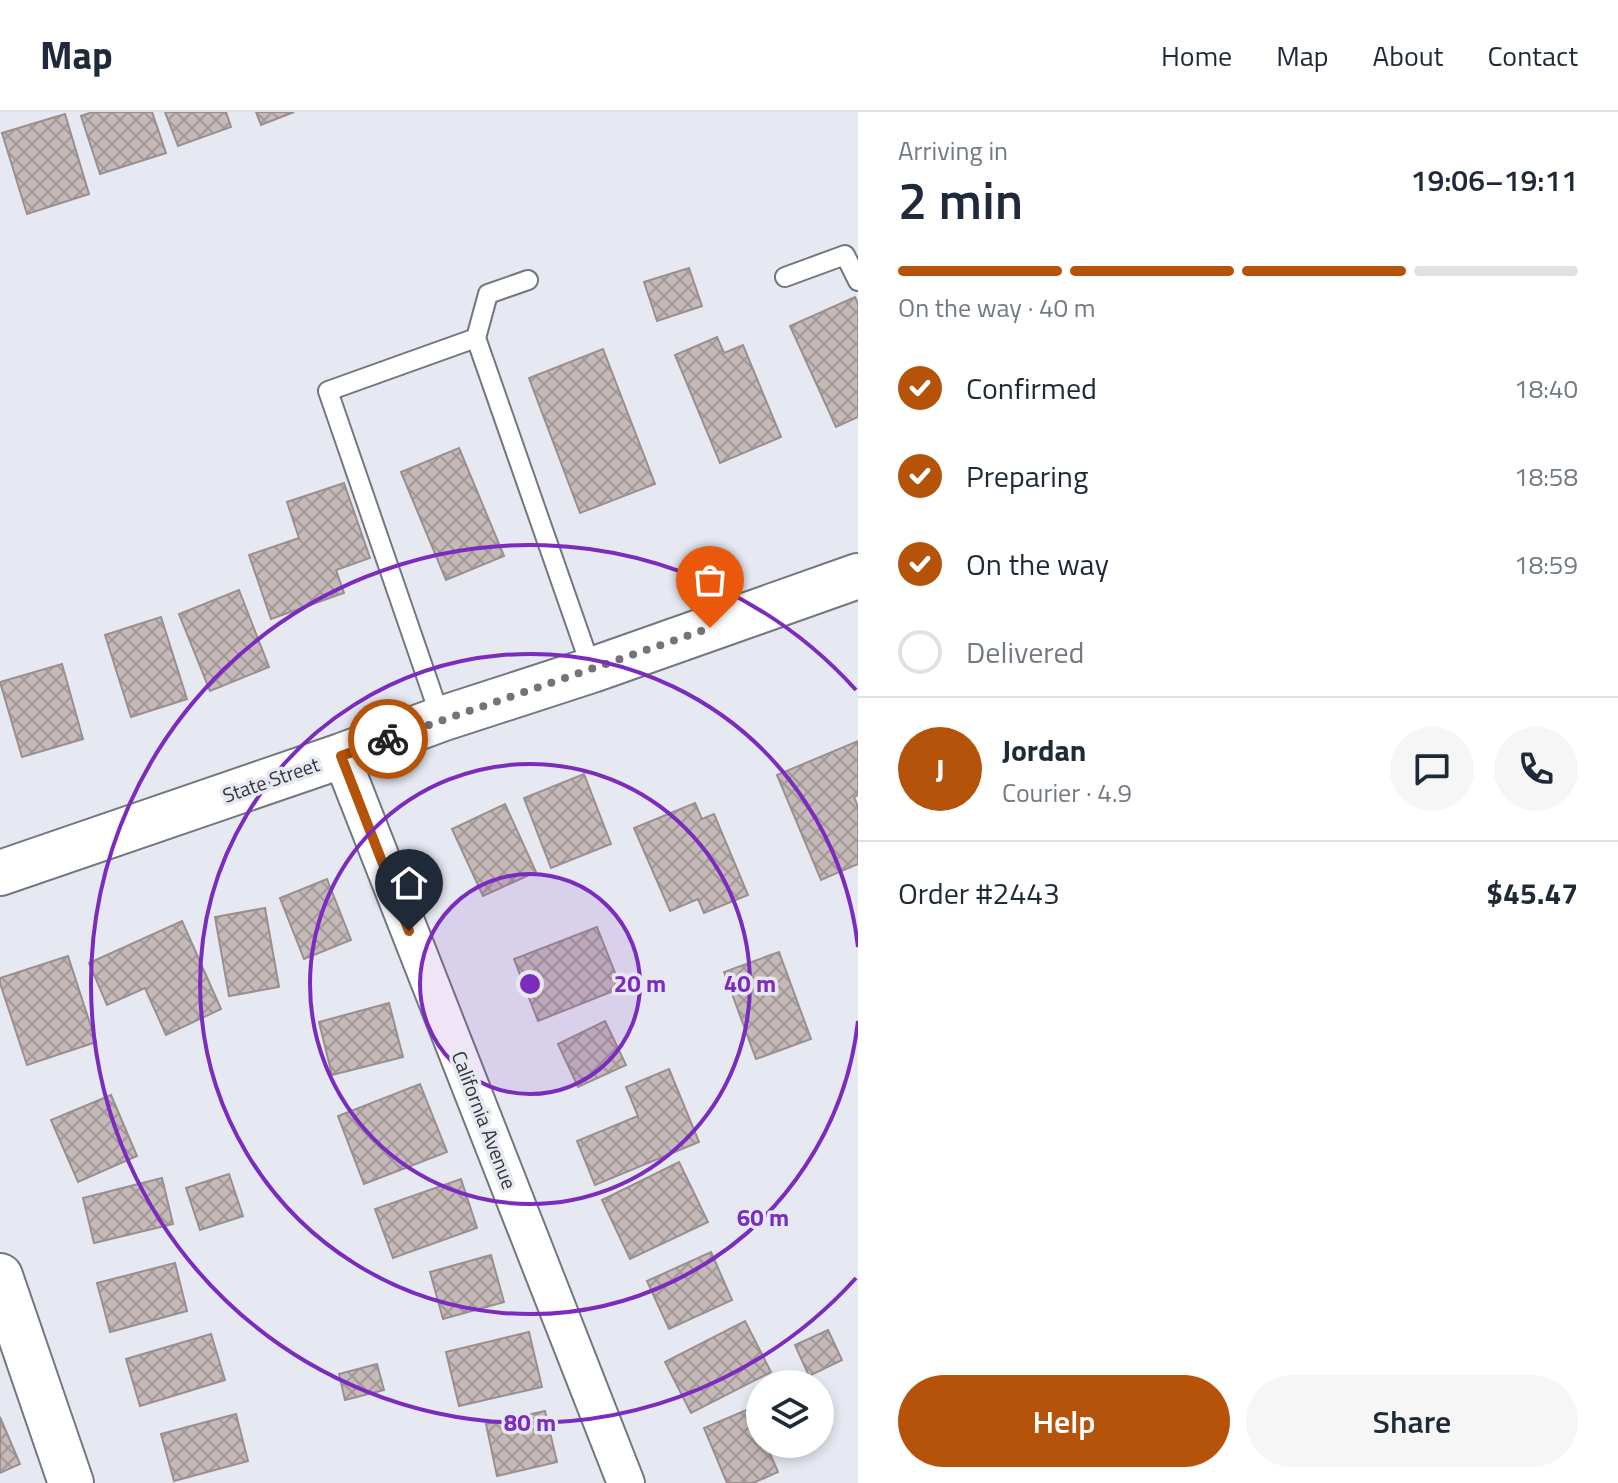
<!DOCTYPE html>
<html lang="en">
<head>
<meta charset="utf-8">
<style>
	body { margin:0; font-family:"Titillium Web",sans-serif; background:#f6f6f7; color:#1f2937; height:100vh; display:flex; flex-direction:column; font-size:30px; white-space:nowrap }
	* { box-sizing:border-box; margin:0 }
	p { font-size:26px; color:#747a83 }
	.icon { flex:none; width:44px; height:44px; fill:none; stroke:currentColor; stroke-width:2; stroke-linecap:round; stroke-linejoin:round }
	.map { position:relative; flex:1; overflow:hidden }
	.drawer { display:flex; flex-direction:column; background:#fff; width:760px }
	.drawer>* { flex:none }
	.tools { position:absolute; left:746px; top:1258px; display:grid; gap:16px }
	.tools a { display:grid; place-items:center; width:88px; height:88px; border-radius:50%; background:#fff; box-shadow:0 4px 12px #0003; font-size:40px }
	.pin { position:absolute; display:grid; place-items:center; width:68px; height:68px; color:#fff; margin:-82px -34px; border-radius:50% 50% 50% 0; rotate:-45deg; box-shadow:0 0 8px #0007 }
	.pin .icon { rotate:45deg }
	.courier { position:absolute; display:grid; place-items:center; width:80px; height:80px; margin:-40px; border:6px solid #b45309; border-radius:50%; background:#fff; color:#222; box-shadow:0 2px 10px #0007 }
	.overview em { font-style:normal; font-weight:600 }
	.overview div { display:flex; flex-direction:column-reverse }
	.overview { display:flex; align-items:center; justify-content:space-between; height:136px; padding:0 40px }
	h1 { font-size:52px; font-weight:600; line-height:60px }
	.bar { display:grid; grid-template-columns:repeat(4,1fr); gap:12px 8px; align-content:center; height:96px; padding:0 40px }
	.bar i { height:10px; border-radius:6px; background:#e0e1e3 }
	.bar .on { background:#b45309 }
	.bar p { grid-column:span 4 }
	.line { display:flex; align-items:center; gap:20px; padding:0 40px; border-top:2px solid #e0e1e3 }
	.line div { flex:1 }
	.round { display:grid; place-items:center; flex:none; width:84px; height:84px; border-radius:42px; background:#f6f6f7 }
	ol { padding:0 40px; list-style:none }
	li { display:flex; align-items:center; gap:24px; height:88px }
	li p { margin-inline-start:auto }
	li .icon { padding:8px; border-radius:50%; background:#b45309; color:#fff; stroke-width:4 }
	li:last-child { color:#747a83 }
	li i { width:44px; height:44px; border:4px solid #e0e1e3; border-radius:50% }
	.action { display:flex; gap:16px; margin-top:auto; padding:16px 40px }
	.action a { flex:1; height:92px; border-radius:48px; background:#b45309; color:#fff; font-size:32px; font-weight:600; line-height:92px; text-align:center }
	.action a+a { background:#f6f6f7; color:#1f2937 }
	header { display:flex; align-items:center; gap:48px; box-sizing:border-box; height:112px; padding:0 40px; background:#fff; border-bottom:2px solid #e0e1e3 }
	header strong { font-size:38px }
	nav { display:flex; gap:44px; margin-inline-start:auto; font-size:28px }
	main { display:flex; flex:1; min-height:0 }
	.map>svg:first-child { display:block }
</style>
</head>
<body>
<header>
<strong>Map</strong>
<nav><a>Home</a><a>Map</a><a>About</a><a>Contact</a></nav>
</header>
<main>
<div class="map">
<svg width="858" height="1371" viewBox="0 0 858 1371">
	<defs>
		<pattern id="building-cross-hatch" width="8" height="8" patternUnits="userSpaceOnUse" patternTransform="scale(2)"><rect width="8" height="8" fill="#c6bab9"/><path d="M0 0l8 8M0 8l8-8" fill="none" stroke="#a19897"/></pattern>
	</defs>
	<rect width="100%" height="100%" fill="#e6e9f2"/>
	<g fill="url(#building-cross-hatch)" stroke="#9a8f8e" stroke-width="2">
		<polygon points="93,0 152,0 166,41 100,62 81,4"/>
		<polygon points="165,0 226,0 231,15 178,34"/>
		<polygon points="256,0 294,0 261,13"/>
		<polygon points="65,2 89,82 27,102 2,21"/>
		<polygon points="689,156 702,194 657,209 644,170"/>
		<polygon points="855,185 858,192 858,305 836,315 790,214"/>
		<polygon points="717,225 724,241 743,233 781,325 720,351 675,243"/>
		<polygon points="603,237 655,372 580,401 529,266"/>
		<polygon points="459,336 504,444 446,468 401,360"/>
		<polygon points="344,371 370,446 336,458 344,481 271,507 249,443 299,426 287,390"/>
		<polygon points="239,478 269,555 210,579 179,502"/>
		<polygon points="161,505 187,587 131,605 105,523"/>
		<polygon points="62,552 83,627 22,645 0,570"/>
		<polygon points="858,629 858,683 854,685 858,695 858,752 821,768 777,663"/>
		<polygon points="584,662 611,732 551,756 524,686"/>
		<polygon points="695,691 702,707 714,702 748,783 704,801 698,787 670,799 634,716"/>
		<polygon points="505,692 536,760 483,784 452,717"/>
		<polygon points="327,767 351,828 304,847 280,786"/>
		<polygon points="265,796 279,875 229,884 215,805"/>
		<polygon points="182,809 221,897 166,923 145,876 107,893 89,851"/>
		<polygon points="597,815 621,876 538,909 514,847"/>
		<polygon points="779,840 811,927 756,947 724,860"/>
		<polygon points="68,844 96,930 27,953 0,871 0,866"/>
		<polygon points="389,891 403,945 332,963 319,910"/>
		<polygon points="605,909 626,953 578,975 558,932"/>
		<polygon points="669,957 699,1030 595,1073 577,1029 638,1004 626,975"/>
		<polygon points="420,972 447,1040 364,1072 338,1004"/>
		<polygon points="111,983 137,1044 78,1070 51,1008"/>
		<polygon points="679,1050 708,1110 630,1147 602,1088"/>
		<polygon points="229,1062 243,1104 200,1118 186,1076"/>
		<polygon points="162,1066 173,1112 94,1131 83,1086"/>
		<polygon points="461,1067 477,1116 393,1146 375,1097"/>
		<polygon points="711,1140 732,1188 669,1217 647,1169"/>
		<polygon points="491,1143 504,1190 443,1207 430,1160"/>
		<polygon points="175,1151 187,1199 110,1220 97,1171"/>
		<polygon points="745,1209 771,1260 691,1301 665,1250"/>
		<polygon points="828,1218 842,1248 809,1264 795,1233"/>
		<polygon points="529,1220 542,1275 459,1294 446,1240"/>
		<polygon points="211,1222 225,1268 140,1294 126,1247"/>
		<polygon points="377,1252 384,1278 345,1288 339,1262"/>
		<polygon points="751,1296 760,1318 760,1332 766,1332 778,1360 753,1371 727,1371 704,1316"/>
		<polygon points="545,1299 557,1350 497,1364 486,1312"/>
		<polygon points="236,1302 248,1349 174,1369 161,1322"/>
		<polygon points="0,1305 20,1352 0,1361"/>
	</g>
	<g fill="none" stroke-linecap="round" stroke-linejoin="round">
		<g stroke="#73777f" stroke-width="22">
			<g id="lane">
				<polyline points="785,165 845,143 858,169"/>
				<polyline points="476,226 592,558"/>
				<polyline points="441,607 328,279 476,226 488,182 528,168"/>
			</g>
		</g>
		<g stroke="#73777f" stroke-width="40">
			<polyline id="street" points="341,644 626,1371"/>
		</g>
		<g stroke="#73777f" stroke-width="48">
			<polyline id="secondary" points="0,1164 71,1371"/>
		</g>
		<g stroke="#73777f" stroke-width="48">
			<polyline id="highway" points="0,761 341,644 441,607 592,558 858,464"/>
		</g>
		<use href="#lane" stroke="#fff" stroke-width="18"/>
		<use href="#street" stroke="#fff" stroke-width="36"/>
		<use href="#secondary" stroke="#fff" stroke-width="44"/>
		<use href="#highway" stroke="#fff" stroke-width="44"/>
	</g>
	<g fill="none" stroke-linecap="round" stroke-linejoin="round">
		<polyline stroke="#727479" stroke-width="8" stroke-dasharray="0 14.4" points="388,627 710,516"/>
		<polyline stroke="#b45309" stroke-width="10" points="388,627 341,644 409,819"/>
	</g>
	<circle cx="530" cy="872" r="110" fill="#7b2cbf" fill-opacity=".12"/>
	<g fill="none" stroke="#7b2cbf" stroke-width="4">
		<circle cx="530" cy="872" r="110"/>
		<circle cx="530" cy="872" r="220"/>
		<path d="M858 909A330 330 0 1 1 858 835"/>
		<path d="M856 1166A439 439 0 1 1 856 578"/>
	</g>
	<g text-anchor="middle" stroke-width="7" stroke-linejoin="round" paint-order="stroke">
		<g font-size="20" fill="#333538" stroke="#e6e9f2">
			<text transform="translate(271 668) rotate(-19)" y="7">State Street</text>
			<text transform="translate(484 1008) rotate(69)" y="7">California Avenue</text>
		</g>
	</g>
	<circle cx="530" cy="872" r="12" fill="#7b2cbf" stroke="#e6e9f2" stroke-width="4"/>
	<g font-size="24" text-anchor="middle" font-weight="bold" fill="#7b2cbf" stroke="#e6e9f2" stroke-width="7" stroke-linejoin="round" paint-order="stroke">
		<text x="640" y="880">20 m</text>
		<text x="750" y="880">40 m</text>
		<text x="763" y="1114">60 m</text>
		<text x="530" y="1319">80 m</text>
	</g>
</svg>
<div class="tools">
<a><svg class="icon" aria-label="layers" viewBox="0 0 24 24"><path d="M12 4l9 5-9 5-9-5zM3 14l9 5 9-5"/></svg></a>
</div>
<div class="pin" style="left:710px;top:516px;background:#ea580c"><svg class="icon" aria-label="bag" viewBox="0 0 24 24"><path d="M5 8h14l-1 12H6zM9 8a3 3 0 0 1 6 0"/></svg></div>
<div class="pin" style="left:409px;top:819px;background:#1f2937"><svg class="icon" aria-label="home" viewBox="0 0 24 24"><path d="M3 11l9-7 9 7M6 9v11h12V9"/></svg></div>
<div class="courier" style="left:388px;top:627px"><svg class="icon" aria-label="bike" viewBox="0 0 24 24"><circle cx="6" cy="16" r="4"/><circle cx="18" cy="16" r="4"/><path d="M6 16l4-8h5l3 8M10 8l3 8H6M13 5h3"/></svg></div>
</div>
<section class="drawer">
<div class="overview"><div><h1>2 min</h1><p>Arriving in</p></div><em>19:06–19:11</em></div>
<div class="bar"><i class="on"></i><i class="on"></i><i class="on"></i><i></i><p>On the way · 40 m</p></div>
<ol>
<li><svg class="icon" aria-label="check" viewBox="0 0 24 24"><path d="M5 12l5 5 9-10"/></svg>Confirmed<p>18:40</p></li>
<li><svg class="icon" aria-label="check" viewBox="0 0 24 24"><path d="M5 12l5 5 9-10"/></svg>Preparing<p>18:58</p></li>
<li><svg class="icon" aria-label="check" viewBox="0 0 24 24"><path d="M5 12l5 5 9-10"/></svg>On the way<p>18:59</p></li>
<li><i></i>Delivered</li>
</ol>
<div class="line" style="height:144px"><b class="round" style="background:#b45309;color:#fff">J</b><div><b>Jordan</b><p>Courier · 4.9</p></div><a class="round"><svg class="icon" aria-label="chat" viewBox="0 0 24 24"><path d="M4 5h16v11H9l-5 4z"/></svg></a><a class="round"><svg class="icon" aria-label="phone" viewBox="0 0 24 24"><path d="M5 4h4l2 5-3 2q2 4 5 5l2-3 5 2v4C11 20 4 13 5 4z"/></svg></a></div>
<div class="line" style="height:104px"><div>Order #2443</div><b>$45.47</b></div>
<div class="action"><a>Help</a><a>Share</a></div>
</section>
</main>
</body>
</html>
